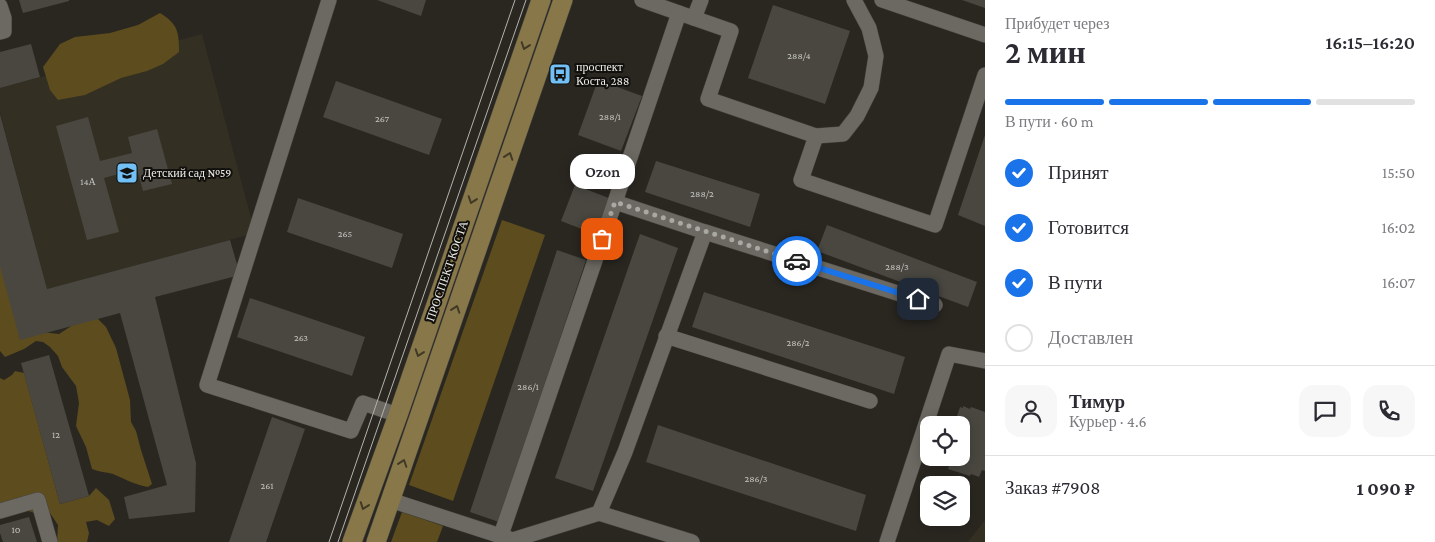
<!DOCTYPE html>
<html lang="ru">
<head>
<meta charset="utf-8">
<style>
	body { margin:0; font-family:"Crimson Pro",serif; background:#f7f7f7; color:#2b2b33; height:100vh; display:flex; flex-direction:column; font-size:19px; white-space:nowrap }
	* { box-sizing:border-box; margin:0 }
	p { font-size:16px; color:#7c7c81 }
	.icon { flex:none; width:28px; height:28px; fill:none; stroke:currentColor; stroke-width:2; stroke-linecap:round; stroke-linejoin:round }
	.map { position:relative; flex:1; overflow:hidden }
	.side { display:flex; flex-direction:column; background:#fff; width:450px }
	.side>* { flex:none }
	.fabs { position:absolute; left:920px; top:416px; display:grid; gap:10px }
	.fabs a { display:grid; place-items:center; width:50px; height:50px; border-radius:10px; background:#fff; box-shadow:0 2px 12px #0003; font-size:25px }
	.pin { position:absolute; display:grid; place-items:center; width:42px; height:42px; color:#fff; margin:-21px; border-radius:10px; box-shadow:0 2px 8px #0006 }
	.courier { position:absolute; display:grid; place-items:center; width:50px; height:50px; margin:-25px; border:4px solid #1a73e8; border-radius:50%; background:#fff; color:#222; box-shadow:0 1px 6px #0007 }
	.bubble { position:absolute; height:35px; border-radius:15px; background:#fff; box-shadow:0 2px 12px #0003; font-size:16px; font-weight:600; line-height:35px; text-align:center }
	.head em { font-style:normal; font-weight:600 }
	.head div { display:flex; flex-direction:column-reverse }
	.head { display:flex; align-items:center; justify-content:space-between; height:85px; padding:0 20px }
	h1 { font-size:32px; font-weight:600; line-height:38px }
	.bar { display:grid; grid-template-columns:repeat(4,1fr); gap:8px 5px; align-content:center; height:60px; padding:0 20px }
	.bar i { height:6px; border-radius:4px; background:#e1e1e2 }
	.bar .active { background:#1a73e8 }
	.bar p { grid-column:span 4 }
	.line { display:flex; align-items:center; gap:12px; padding:0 20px; border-top:1px solid #e1e1e2 }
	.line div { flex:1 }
	.round { display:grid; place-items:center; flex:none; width:52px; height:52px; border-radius:15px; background:#f7f7f7 }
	ol { padding:0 20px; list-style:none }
	li { display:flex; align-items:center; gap:15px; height:55px }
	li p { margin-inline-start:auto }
	li .icon { padding:5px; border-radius:50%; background:#1a73e8; color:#fff; stroke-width:4 }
	li:last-child { color:#7c7c81 }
	li i { width:28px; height:28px; border:2px solid #e1e1e2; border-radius:50% }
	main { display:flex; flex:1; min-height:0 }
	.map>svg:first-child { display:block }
</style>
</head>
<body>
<main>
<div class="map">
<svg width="985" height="542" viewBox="0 0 985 542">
	<rect width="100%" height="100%" fill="#2a2721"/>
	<g fill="#332f23">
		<polygon points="202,34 255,233 47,289 0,112 0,88"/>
		<polygon points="985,520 985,542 968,542"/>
	</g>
	<g fill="#5c4c1e">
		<path d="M160 13C178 24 179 32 179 52L163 64 147 71 121 78 85 95 58 100 50 90 43 67 60 44 75 37 110 33 138 25Z"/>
		<polygon points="502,220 545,235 453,501 409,485"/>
		<path d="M0 231 32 331 59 334 79 321 98 319 106 327 116 348 130 400 131 422 136 431 141 450 152 484 148 487C135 485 125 479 113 474 106 472 99 472 92 469L86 447 76 426 79 403 76 386 62 367 58 356 50 347 43 342 36 341 24 349 5 357 0 351Z"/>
		<polygon points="15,371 24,373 60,504 89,496 96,488 109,500 115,519 109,526 97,520 86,522 89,533 87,542 57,542 58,525 46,507 41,515 19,508 0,518 0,378 4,380 12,375"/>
		<polygon points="402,512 443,526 437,542 391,542"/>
	</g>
	<g fill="#494740">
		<polygon points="19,0 69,0 69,1 23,13"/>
		<polygon points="377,0 426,0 421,16"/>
		<polygon points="962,0 985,0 985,8"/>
		<polygon points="773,5 850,31 825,104 748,78"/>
		<polygon points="31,44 40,77 0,88 0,52"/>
		<polygon points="598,80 642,96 621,151 578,135"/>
		<polygon points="336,81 442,119 429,155 323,117"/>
		<polygon points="0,114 47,289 230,240 240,275 155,297 196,463 195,512 129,519 124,497 167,485 120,313 20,340 0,266"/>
		<polygon points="88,117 100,161 132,153 128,137 157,129 172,184 143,191 137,169 104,178 119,232 87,240 56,126"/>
		<polygon points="985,135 985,226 958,215"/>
		<polygon points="656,161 760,194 750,227 645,192"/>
		<polygon points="575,185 614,200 600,236 561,221"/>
		<polygon points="298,198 403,234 392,268 287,232"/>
		<polygon points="827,225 977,282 968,307 817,251"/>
		<polygon points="640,234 678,248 593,491 555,478"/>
		<polygon points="557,250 586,260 499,522 470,512"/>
		<polygon points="704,292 905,357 894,394 692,327"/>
		<polygon points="250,298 365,337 352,376 237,337"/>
		<polygon points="49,355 89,496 60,504 21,363"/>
		<polygon points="963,406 970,409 971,407 985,412 985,471 982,470 979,477 971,474 970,476 948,469 949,466 943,464 944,463 941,461 942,458 961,458 961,425 954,425 960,407 963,408"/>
		<polygon points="272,417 305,429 266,542 229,542"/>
		<polygon points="658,425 866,495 856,531 646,462"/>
		<polygon points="29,517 37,542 3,542 0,533 0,525"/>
	</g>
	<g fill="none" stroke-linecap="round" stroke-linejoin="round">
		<g stroke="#474540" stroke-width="16">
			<g id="minor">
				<polyline points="329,0 207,385 351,431 363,403 398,415"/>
				<polyline points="882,0 985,35"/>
				<polyline points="0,6 4,18 4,31 0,32"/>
				<polyline points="679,13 731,31 708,99 816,136 801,180 935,225 985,75"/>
				<polyline points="694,18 701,0"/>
				<polyline points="816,136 843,134 857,116 871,88 876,56 869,28 854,0"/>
				<polyline points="705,232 935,305"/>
				<polyline points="666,336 870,401"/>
				<polyline points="390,500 513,540 599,513 625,452 705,232 615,202 679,13 642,0"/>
				<polyline points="0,511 38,500 50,542"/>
				<polyline points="599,513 692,542"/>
				<polyline points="501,535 615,202"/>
				<polyline points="887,542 949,354 985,361"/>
			</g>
		</g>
		<g stroke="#474540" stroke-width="20">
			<g id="major">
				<polyline points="352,542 398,415 541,0"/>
				<polyline points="376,542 563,0"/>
			</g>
		</g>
		<use href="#minor" stroke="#6c6962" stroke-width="15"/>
		<use href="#major" stroke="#877749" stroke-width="19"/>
		<g stroke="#b4b2ae" stroke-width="1">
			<polyline points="329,542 515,0"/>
			<polyline points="338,542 526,0"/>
		</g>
	</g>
	<defs><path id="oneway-chevron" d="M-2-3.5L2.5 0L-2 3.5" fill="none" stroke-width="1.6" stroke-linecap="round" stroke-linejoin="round" transform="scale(1.25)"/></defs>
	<g stroke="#403925">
		<use href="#oneway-chevron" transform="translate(525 46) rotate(109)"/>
		<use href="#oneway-chevron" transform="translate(509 156) rotate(-71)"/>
		<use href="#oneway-chevron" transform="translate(472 200) rotate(109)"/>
		<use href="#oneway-chevron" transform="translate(456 309) rotate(-71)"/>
		<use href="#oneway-chevron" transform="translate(419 353) rotate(109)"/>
		<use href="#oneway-chevron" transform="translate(403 463) rotate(-71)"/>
		<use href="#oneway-chevron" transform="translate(364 506) rotate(110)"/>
	</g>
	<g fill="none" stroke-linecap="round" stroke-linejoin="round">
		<polyline stroke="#a9a8a3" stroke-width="5" stroke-dasharray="0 9" points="602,239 615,202 797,261"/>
		<polyline stroke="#1a73e8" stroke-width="6" points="797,261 918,299"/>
	</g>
	<defs>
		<g id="bus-square" transform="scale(1.125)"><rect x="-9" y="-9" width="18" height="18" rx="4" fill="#73c0f6" stroke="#11100d"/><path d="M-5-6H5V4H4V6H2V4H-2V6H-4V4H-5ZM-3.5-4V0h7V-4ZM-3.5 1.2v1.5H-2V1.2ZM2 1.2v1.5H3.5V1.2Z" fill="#111"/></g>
		<g id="school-square" transform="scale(1.125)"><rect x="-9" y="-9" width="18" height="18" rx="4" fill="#73c0f6" stroke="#11100d"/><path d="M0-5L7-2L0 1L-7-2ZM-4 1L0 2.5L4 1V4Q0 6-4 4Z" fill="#111"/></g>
	</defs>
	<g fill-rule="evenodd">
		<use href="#bus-square" x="560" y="74"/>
		<use href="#school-square" x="127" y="173"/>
	</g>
	<g text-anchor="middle" stroke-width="4" stroke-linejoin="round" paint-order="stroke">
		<g font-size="10" fill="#c5c4bf">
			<text x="799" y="59">288/4</text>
			<text x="610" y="120">288/1</text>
			<text x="382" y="122">267</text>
			<text x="88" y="185">14А</text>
			<text x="702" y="197">288/2</text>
			<text x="345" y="237">265</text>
			<text x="897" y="270">288/3</text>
			<text x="301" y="341">263</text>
			<text x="798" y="346">286/2</text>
			<text x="528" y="390">286/1</text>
			<text x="56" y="438">12</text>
			<text x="756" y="482">286/3</text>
			<text x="267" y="489">261</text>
			<text x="16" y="533">10</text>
		</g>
		<g font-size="12" fill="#eeede9" stroke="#11100d" text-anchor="start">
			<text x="576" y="71">проспект<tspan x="576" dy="14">Коста, 288</tspan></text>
			<text x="143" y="177">Детский сад №59</text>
		</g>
		<g font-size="12" fill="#eeede9" stroke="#11100d">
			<text transform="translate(447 271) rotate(-71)" y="4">ПРОСПЕКТ КОСТА</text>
		</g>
	</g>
</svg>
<div class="fabs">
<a><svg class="icon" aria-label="locate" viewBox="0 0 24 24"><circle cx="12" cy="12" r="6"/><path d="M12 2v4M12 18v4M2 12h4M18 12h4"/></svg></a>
<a><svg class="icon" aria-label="layers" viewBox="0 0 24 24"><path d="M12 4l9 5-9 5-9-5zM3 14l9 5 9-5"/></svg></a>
</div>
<div class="pin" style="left:602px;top:239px;background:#ea580c"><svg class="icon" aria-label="bag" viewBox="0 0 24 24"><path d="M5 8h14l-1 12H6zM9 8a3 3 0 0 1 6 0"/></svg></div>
<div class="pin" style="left:918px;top:299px;background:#1f2937"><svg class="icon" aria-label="home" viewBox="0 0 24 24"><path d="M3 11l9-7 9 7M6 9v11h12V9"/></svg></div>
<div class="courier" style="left:797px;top:261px"><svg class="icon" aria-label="car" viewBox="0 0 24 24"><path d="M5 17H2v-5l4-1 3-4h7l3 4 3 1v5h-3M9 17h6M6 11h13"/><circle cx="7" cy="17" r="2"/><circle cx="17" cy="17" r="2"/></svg></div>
<div class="bubble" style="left:570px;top:154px;width:65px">Ozon</div>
</div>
<section class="side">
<div class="head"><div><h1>2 мин</h1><p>Прибудет через</p></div><em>16:15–16:20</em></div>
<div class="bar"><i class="active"></i><i class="active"></i><i class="active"></i><i></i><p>В пути · 60 m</p></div>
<ol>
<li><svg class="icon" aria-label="check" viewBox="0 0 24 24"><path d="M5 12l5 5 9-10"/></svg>Принят<p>15:50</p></li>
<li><svg class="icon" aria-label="check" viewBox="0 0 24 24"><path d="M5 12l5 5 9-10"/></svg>Готовится<p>16:02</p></li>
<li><svg class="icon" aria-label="check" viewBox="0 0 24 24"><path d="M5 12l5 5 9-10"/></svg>В пути<p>16:07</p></li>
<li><i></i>Доставлен</li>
</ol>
<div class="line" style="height:90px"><a class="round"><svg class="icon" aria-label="person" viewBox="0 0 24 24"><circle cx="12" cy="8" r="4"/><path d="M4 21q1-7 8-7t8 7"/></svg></a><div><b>Тимур</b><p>Курьер · 4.6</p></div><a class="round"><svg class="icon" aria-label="chat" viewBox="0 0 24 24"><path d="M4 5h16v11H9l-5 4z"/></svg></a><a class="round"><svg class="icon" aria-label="phone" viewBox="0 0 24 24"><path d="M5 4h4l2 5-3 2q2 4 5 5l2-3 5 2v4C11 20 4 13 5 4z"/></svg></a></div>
<div class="line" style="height:65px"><div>Заказ #7908</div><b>1 090 ₽</b></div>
</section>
</main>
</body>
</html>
